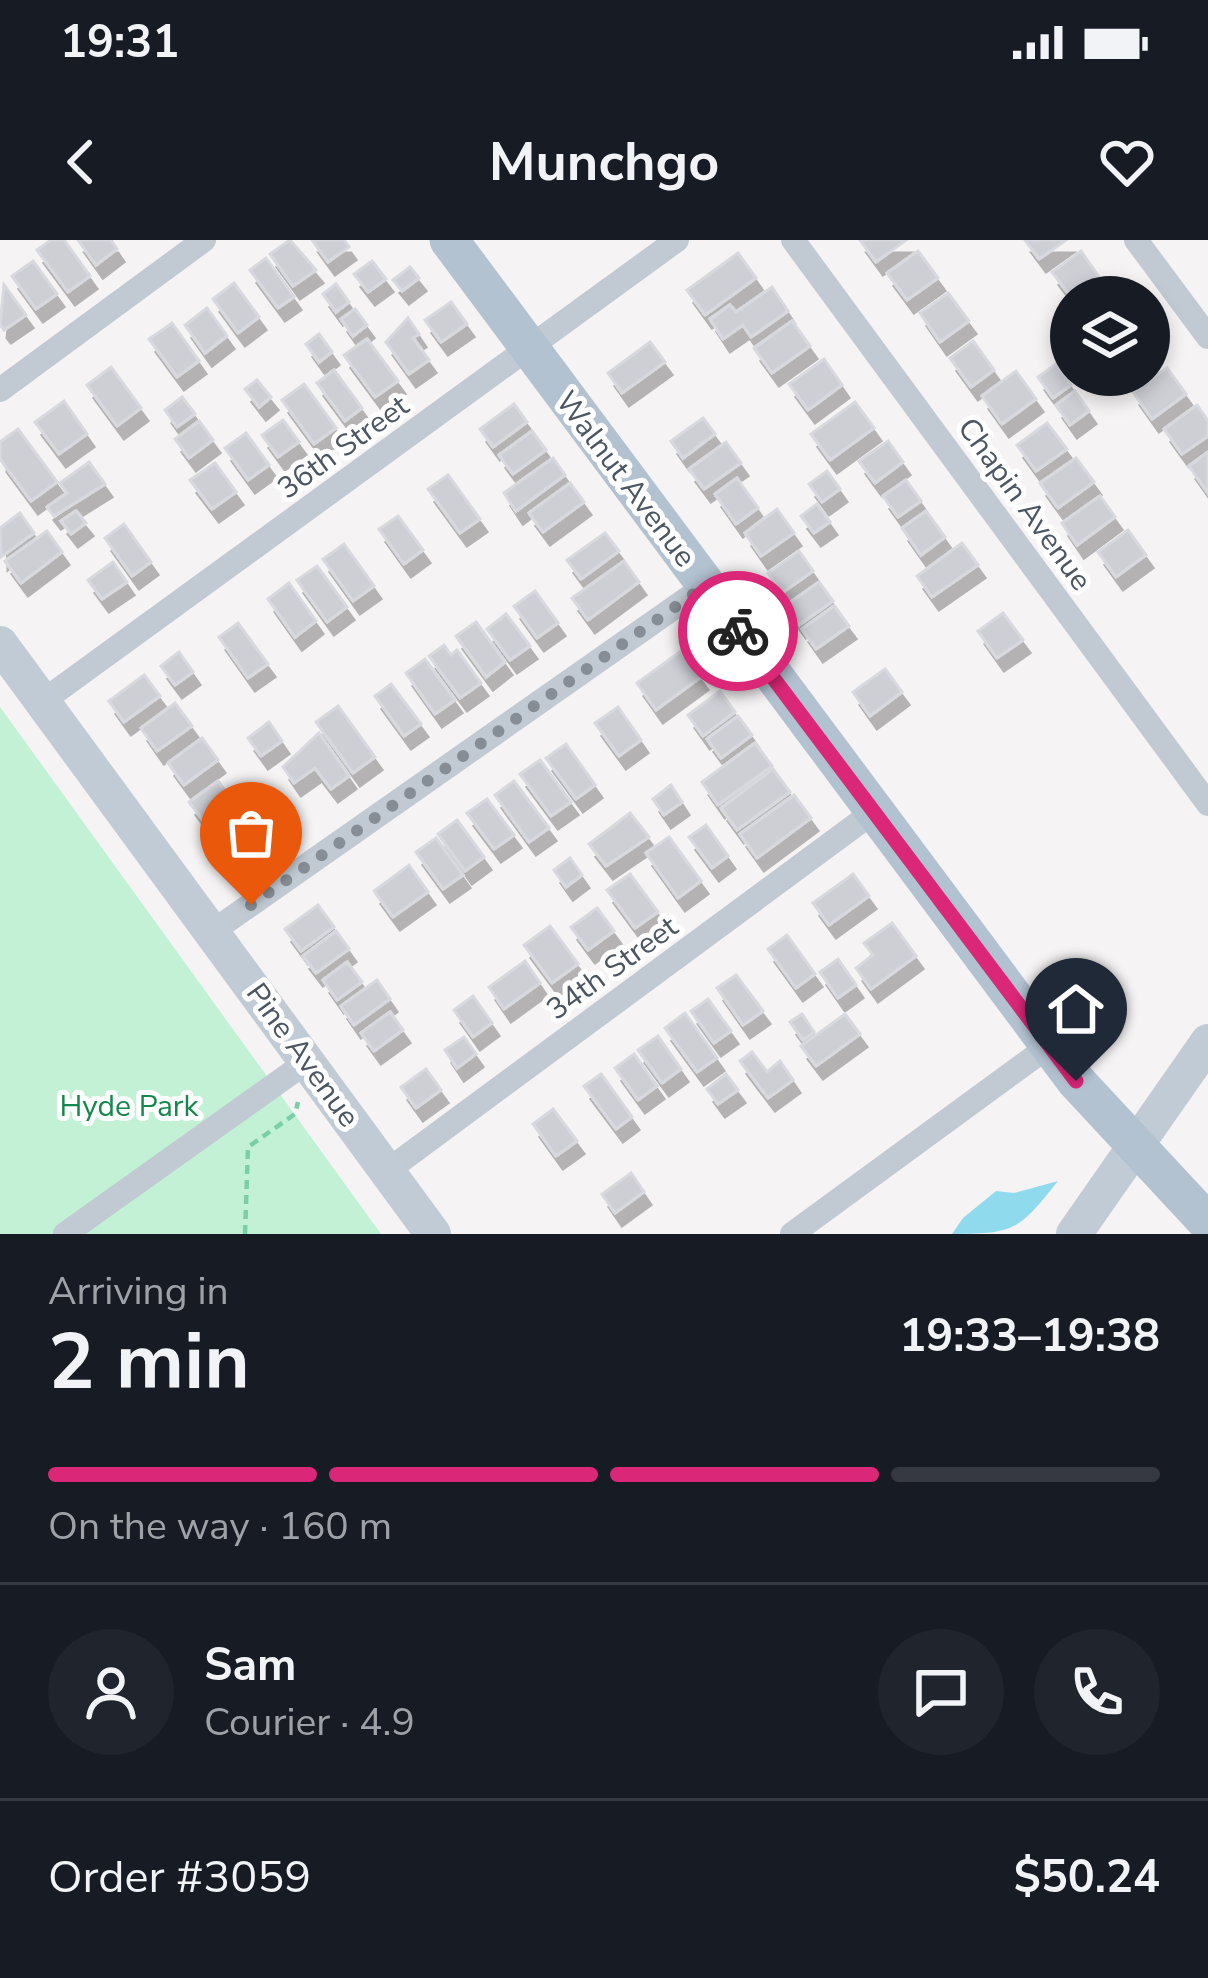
<!DOCTYPE html>
<html lang="en">
<head>
<meta charset="utf-8">
<style>
	body { margin:0; font-family:"Nunito Sans",sans-serif; background:#20242c; color:#f1f3f6; height:100vh; display:flex; flex-direction:column; font-size:45px; white-space:nowrap }
	* { box-sizing:border-box; margin:0 }
	p { font-size:39px; color:#9ea1a6 }
	.icon { flex:none; width:66px; height:66px; fill:none; stroke:currentColor; stroke-width:2; stroke-linecap:round; stroke-linejoin:round }
	.map { position:relative; height:994px; overflow:hidden }
	.panel { display:flex; flex-direction:column; background:#171b24; flex:1 }
	.panel>* { flex:none }
	.buttons { position:absolute; left:1050px; top:36px; display:grid; gap:24px }
	.buttons a { display:grid; place-items:center; width:120px; height:120px; border-radius:50%; background:#171b24; box-shadow:0 6px 18px #0003; font-size:60px }
	.pin { position:absolute; display:grid; place-items:center; width:102px; height:102px; color:#fff; margin:-123px -51px; border-radius:50% 50% 50% 0; rotate:-45deg; box-shadow:0 0 12px #0007 }
	.pin .icon { rotate:45deg }
	.courier { position:absolute; display:grid; place-items:center; width:120px; height:120px; margin:-60px; border:9px solid #db2777; border-radius:50%; background:#fff; color:#222; box-shadow:0 3px 15px #0007 }
	.overview em { font-style:normal; font-weight:700 }
	.overview div { display:flex; flex-direction:column-reverse }
	.overview { display:flex; align-items:center; justify-content:space-between; height:204px; padding:0 48px }
	h1 { font-size:78px; font-weight:700; line-height:90px }
	.bar { display:grid; grid-template-columns:repeat(4,1fr); gap:18px 12px; align-content:center; height:144px; padding:0 48px }
	.bar i { height:15px; border-radius:9px; background:#363941 }
	.bar .on { background:#db2777 }
	.bar p { grid-column:span 4 }
	.line { display:flex; align-items:center; gap:30px; padding:0 48px; border-top:3px solid #363941 }
	.line div { flex:1 }
	.round { display:grid; place-items:center; flex:none; width:126px; height:126px; border-radius:63px; background:#20242c }
	.status { display:flex; justify-content:space-between; align-items:center; height:84px; padding:0 60px; background:#171b24; direction:ltr }
	.status svg { height:33px; fill:currentColor }
	header { display:flex; justify-content:space-between; align-items:center; height:156px; padding:0 48px; background:#171b24; font-size:54px; font-weight:700 }
	.map>svg:first-child { display:block }
</style>
</head>
<body>
<div class="status"><b>19:31</b><svg viewBox="0 0 49 12"><path d="M0 12V9h3v3zM5 12V6h3v6zM10 12V3h3v9zM15 12V0h3v12zM26 1h20v11H26zM47 4h2v5h-2z"/></svg></div>
<header><svg class="icon" aria-label="back" viewBox="0 0 24 24"><path d="M15 5l-7 7 7 7"/></svg>Munchgo<svg class="icon" aria-label="heart" viewBox="0 0 24 24"><path d="M12 20l-8-8c-3-5 5-10 8-4 3-6 11-1 8 4z"/></svg></header>
<div class="map">
<svg width="1208" height="994" viewBox="0 0 1208 994">
	<defs>
		<filter id="shadow"><feDropShadow dx="7" dy="13" stdDeviation="0" flood-color="#0004"/></filter>
	</defs>
	<rect width="100%" height="100%" fill="#f5f3f3"/>
	<polygon fill="#c3f1d5" points="0,467 381,994 0,994"/>
	<path fill="#90daee" d="M1058 941C1019 990 1015 994 952 994L963 978 996 951 1014 953Z"/>
	<g fill="#cdcfd5" stroke="#d7d9de" stroke-width="3" filter="url(#shadow)">
		<polygon points="51,0 64,0 90,36 68,52 37,10"/>
		<polygon points="78,0 111,0 117,9 96,25"/>
		<polygon points="290,0 316,30 293,46 270,14"/>
		<polygon points="312,0 344,0 349,7 328,22"/>
		<polygon points="860,0 906,0 876,22"/>
		<polygon points="1025,0 1066,0 1039,19"/>
		<polygon points="918,11 938,38 907,60 887,33"/>
		<polygon points="1081,11 1099,37 1071,57 1052,32"/>
		<polygon points="738,13 756,38 705,75 687,50"/>
		<polygon points="266,18 294,57 278,68 250,30"/>
		<polygon points="33,21 57,54 36,69 12,36"/>
		<polygon points="372,21 386,39 368,52 354,34"/>
		<polygon points="410,27 419,38 402,51 393,40"/>
		<polygon points="234,43 259,77 238,93 213,59"/>
		<polygon points="336,44 349,62 336,72 323,54"/>
		<polygon points="4,45 26,75 4,90 0,85"/>
		<polygon points="772,47 788,71 751,97 743,85 723,99 710,79 730,65 736,72"/>
		<polygon points="948,53 969,81 940,102 920,73"/>
		<polygon points="451,62 467,84 441,102 425,80"/>
		<polygon points="207,68 227,96 205,113 185,85"/>
		<polygon points="355,69 367,85 353,96 341,79"/>
		<polygon points="408,78 419,94 413,98 429,120 409,134 386,102"/>
		<polygon points="792,81 810,106 772,133 754,108"/>
		<polygon points="172,83 199,121 177,137 149,99"/>
		<polygon points="319,94 332,112 319,122 306,104"/>
		<polygon points="367,99 398,141 375,157 344,115"/>
		<polygon points="973,101 994,130 971,147 950,118"/>
		<polygon points="650,102 665,122 622,153 608,133"/>
		<polygon points="824,119 842,145 808,170 789,144"/>
		<polygon points="1056,124 1071,145 1053,158 1038,137"/>
		<polygon points="111,127 141,168 117,186 87,145"/>
		<polygon points="1167,128 1186,154 1152,179 1133,152"/>
		<polygon points="334,130 362,168 345,181 317,143"/>
		<polygon points="1016,131 1036,159 1002,184 982,156"/>
		<polygon points="257,140 271,157 259,167 245,149"/>
		<polygon points="304,144 336,188 314,204 282,160"/>
		<polygon points="1075,151 1089,171 1070,185 1056,165"/>
		<polygon points="182,157 195,174 177,187 165,170"/>
		<polygon points="64,161 87,194 59,214 35,182"/>
		<polygon points="855,162 874,188 830,220 811,194"/>
		<polygon points="514,164 527,182 493,207 480,189"/>
		<polygon points="1197,165 1208,181 1208,196 1182,214 1164,189"/>
		<polygon points="703,178 715,194 683,218 671,201"/>
		<polygon points="283,180 299,202 278,217 262,195"/>
		<polygon points="199,181 213,200 189,218 175,199"/>
		<polygon points="1047,183 1067,209 1036,231 1017,205"/>
		<polygon points="18,189 57,242 31,261 0,219 0,202"/>
		<polygon points="532,191 546,210 513,234 499,215"/>
		<polygon points="246,193 269,225 248,240 225,208"/>
		<polygon points="888,201 903,222 875,243 859,221"/>
		<polygon points="726,202 741,223 704,249 689,229"/>
		<polygon points="1208,212 1208,253 1189,226"/>
		<polygon points="553,218 565,235 516,271 504,253"/>
		<polygon points="1076,218 1094,242 1058,268 1040,243"/>
		<polygon points="89,222 105,244 54,276 47,267 67,253 60,243"/>
		<polygon points="215,223 236,252 212,269 190,240"/>
		<polygon points="827,231 840,249 822,262 809,244"/>
		<polygon points="448,235 480,279 460,293 428,249"/>
		<polygon points="737,238 758,268 736,284 715,254"/>
		<polygon points="906,240 921,261 898,277 883,256"/>
		<polygon points="570,243 584,262 543,292 529,273"/>
		<polygon points="1100,256 1115,277 1077,305 1062,283"/>
		<polygon points="817,264 830,282 814,293 801,276"/>
		<polygon points="777,269 794,293 761,316 745,293"/>
		<polygon points="76,271 86,283 71,294 61,281"/>
		<polygon points="926,271 945,297 921,315 902,288"/>
		<polygon points="20,273 34,293 1,317 0,288"/>
		<polygon points="398,276 423,310 404,324 379,289"/>
		<polygon points="124,284 151,322 132,336 105,298"/>
		<polygon points="1128,290 1146,315 1116,337 1098,312"/>
		<polygon points="47,291 62,312 21,343 5,321"/>
		<polygon points="605,293 619,311 581,339 567,320"/>
		<polygon points="962,303 978,325 932,357 917,336"/>
		<polygon points="344,304 374,346 353,361 323,319"/>
		<polygon points="799,311 813,331 782,353 768,333"/>
		<polygon points="624,321 639,342 588,380 572,358"/>
		<polygon points="113,322 127,342 102,359 88,340"/>
		<polygon points="317,326 347,367 327,382 297,340"/>
		<polygon points="819,342 833,361 799,385 785,366"/>
		<polygon points="289,343 316,381 295,397 268,359"/>
		<polygon points="535,351 558,383 537,398 514,366"/>
		<polygon points="834,366 849,386 816,409 802,389"/>
		<polygon points="1003,373 1023,400 997,418 978,391"/>
		<polygon points="506,374 530,406 510,420 487,389"/>
		<polygon points="476,382 505,422 486,437 456,396"/>
		<polygon points="238,383 268,424 248,438 219,397"/>
		<polygon points="444,405 451,415 457,410 481,443 460,458 429,416"/>
		<polygon points="681,411 701,437 656,470 637,443"/>
		<polygon points="179,412 193,432 175,445 161,426"/>
		<polygon points="425,419 455,460 435,474 406,433"/>
		<polygon points="885,429 902,452 870,476 853,452"/>
		<polygon points="144,435 160,456 124,482 109,461"/>
		<polygon points="391,444 421,484 404,496 375,456"/>
		<polygon points="720,451 735,472 703,496 688,475"/>
		<polygon points="175,463 192,486 157,511 141,488"/>
		<polygon points="338,466 375,517 353,533 316,482"/>
		<polygon points="618,467 641,500 619,516 595,483"/>
		<polygon points="738,476 752,495 721,518 707,499"/>
		<polygon points="269,482 282,501 261,516 248,498"/>
		<polygon points="319,493 349,536 331,549 315,528 294,543 283,527"/>
		<polygon points="202,498 218,520 184,545 168,523"/>
		<polygon points="755,503 772,526 718,565 702,542"/>
		<polygon points="566,504 595,545 576,559 546,518"/>
		<polygon points="540,520 571,562 551,576 520,534"/>
		<polygon points="773,529 790,552 737,590 721,568"/>
		<polygon points="218,541 234,563 205,583 189,562"/>
		<polygon points="514,541 549,588 529,602 495,555"/>
		<polygon points="671,545 682,562 664,575 653,559"/>
		<polygon points="279,555 292,573 277,585 264,567"/>
		<polygon points="794,555 811,578 757,618 740,594"/>
		<polygon points="487,559 514,595 494,609 467,573"/>
		<polygon points="246,569 263,591 224,619 208,597"/>
		<polygon points="630,573 649,597 606,626 589,604"/>
		<polygon points="457,580 484,617 465,631 438,594"/>
		<polygon points="706,585 728,616 712,628 689,597"/>
		<polygon points="669,597 701,641 678,658 646,613"/>
		<polygon points="436,598 463,635 443,649 416,612"/>
		<polygon points="570,618 582,635 566,647 554,630"/>
		<polygon points="409,625 428,652 393,677 374,651"/>
		<polygon points="630,634 658,672 635,688 607,650"/>
		<polygon points="853,634 869,656 829,685 813,663"/>
		<polygon points="318,665 334,687 301,711 285,689"/>
		<polygon points="597,668 614,691 588,710 571,687"/>
		<polygon points="892,683 916,716 871,749 856,728 873,715 864,703"/>
		<polygon points="550,686 578,724 552,743 524,705"/>
		<polygon points="336,691 349,709 316,733 303,716"/>
		<polygon points="787,695 815,734 796,748 768,709"/>
		<polygon points="838,719 856,745 838,758 820,732"/>
		<polygon points="525,721 540,743 504,769 489,747"/>
		<polygon points="347,722 362,742 337,760 323,740"/>
		<polygon points="736,735 763,771 743,785 717,748"/>
		<polygon points="377,740 390,759 354,785 341,766"/>
		<polygon points="473,756 492,783 473,797 454,770"/>
		<polygon points="708,759 731,791 714,803 691,771"/>
		<polygon points="390,772 403,790 374,811 361,793"/>
		<polygon points="685,773 717,818 697,832 665,788"/>
		<polygon points="802,774 814,792 803,800 790,782"/>
		<polygon points="845,774 860,794 816,826 801,806"/>
		<polygon points="658,796 681,829 662,843 638,810"/>
		<polygon points="464,797 476,814 457,828 445,810"/>
		<polygon points="752,812 767,832 780,821 793,840 768,858 740,821"/>
		<polygon points="634,814 657,846 638,860 615,828"/>
		<polygon points="426,829 441,850 416,868 401,847"/>
		<polygon points="601,834 632,877 616,889 584,846"/>
		<polygon points="726,834 738,850 718,864 707,849"/>
		<polygon points="553,869 577,901 556,916 533,884"/>
		<polygon points="631,933 644,952 615,973 602,954"/>
	</g>
	<g fill="none" stroke-linecap="round" stroke-linejoin="round">
		<polyline stroke="#7ad0a6" stroke-width="4.5" stroke-dasharray="9 6" stroke-linecap="butt" points="245,994 248,907 295,874 298,862"/>
		<g stroke="#c1cad2" stroke-width="24">
			<polyline points="793,0 1208,564"/>
			<polyline points="1136,0 1208,97"/>
			<polyline points="0,150 204,0"/>
			<polyline points="43,461 677,0"/>
			<polyline points="213,691 705,346"/>
			<polyline points="387,931 872,573"/>
			<polyline points="65,994 308,821"/>
			<polyline points="792,994 1049,806"/>
		</g>
		<g stroke="#c1cbd6" stroke-width="36">
			<polyline points="0,404 433,994"/>
			<polyline points="1074,994 1208,802"/>
		</g>
		<polyline stroke="#b3c2d1" stroke-width="39" points="449,0 1076,841 1208,983"/>
	</g>
	<g fill="none" stroke-linecap="round" stroke-linejoin="round">
		<polyline stroke="#868d94" stroke-width="12" stroke-dasharray="0 21.6" points="251,665 705,346 738,391"/>
		<polyline stroke="#db2777" stroke-width="15" points="738,391 1076,841"/>
	</g>
	<g text-anchor="middle" stroke-width="10" stroke-linejoin="round" paint-order="stroke">
		<g font-size="30" fill="#4a5661" stroke="#fff">
			<text transform="translate(343 207) rotate(-36)" y="10">36th Street</text>
			<text transform="translate(626 239) rotate(53)" y="10">Walnut Avenue</text>
			<text transform="translate(1025 264) rotate(54)" y="10">Chapin Avenue</text>
			<text transform="translate(612 728) rotate(-36)" y="10">34th Street</text>
			<text transform="translate(303 815) rotate(54)" y="10">Pine Avenue</text>
		</g>
		<g font-size="30" fill="#17864f" stroke="#fff">
			<text x="129" y="876">Hyde Park</text>
		</g>
	</g>
</svg>
<div class="buttons">
<a><svg class="icon" aria-label="layers" viewBox="0 0 24 24"><path d="M12 4l9 5-9 5-9-5zM3 14l9 5 9-5"/></svg></a>
</div>
<div class="pin" style="left:251px;top:665px;background:#ea580c"><svg class="icon" aria-label="bag" viewBox="0 0 24 24"><path d="M5 8h14l-1 12H6zM9 8a3 3 0 0 1 6 0"/></svg></div>
<div class="pin" style="left:1076px;top:841px;background:#1f2937"><svg class="icon" aria-label="home" viewBox="0 0 24 24"><path d="M3 11l9-7 9 7M6 9v11h12V9"/></svg></div>
<div class="courier" style="left:738px;top:391px"><svg class="icon" aria-label="bike" viewBox="0 0 24 24"><circle cx="6" cy="16" r="4"/><circle cx="18" cy="16" r="4"/><path d="M6 16l4-8h5l3 8M10 8l3 8H6M13 5h3"/></svg></div>
</div>
<section class="panel">
<div class="overview"><div><h1>2 min</h1><p>Arriving in</p></div><em>19:33–19:38</em></div>
<div class="bar"><i class="on"></i><i class="on"></i><i class="on"></i><i></i><p>On the way · 160 m</p></div>
<div class="line" style="height:216px"><a class="round"><svg class="icon" aria-label="person" viewBox="0 0 24 24"><circle cx="12" cy="8" r="4"/><path d="M4 21q1-7 8-7t8 7"/></svg></a><div><b>Sam</b><p>Courier · 4.9</p></div><a class="round"><svg class="icon" aria-label="chat" viewBox="0 0 24 24"><path d="M4 5h16v11H9l-5 4z"/></svg></a><a class="round"><svg class="icon" aria-label="phone" viewBox="0 0 24 24"><path d="M5 4h4l2 5-3 2q2 4 5 5l2-3 5 2v4C11 20 4 13 5 4z"/></svg></a></div>
<div class="line" style="height:156px"><div>Order #3059</div><b>$50.24</b></div>
</section>
</body>
</html>
